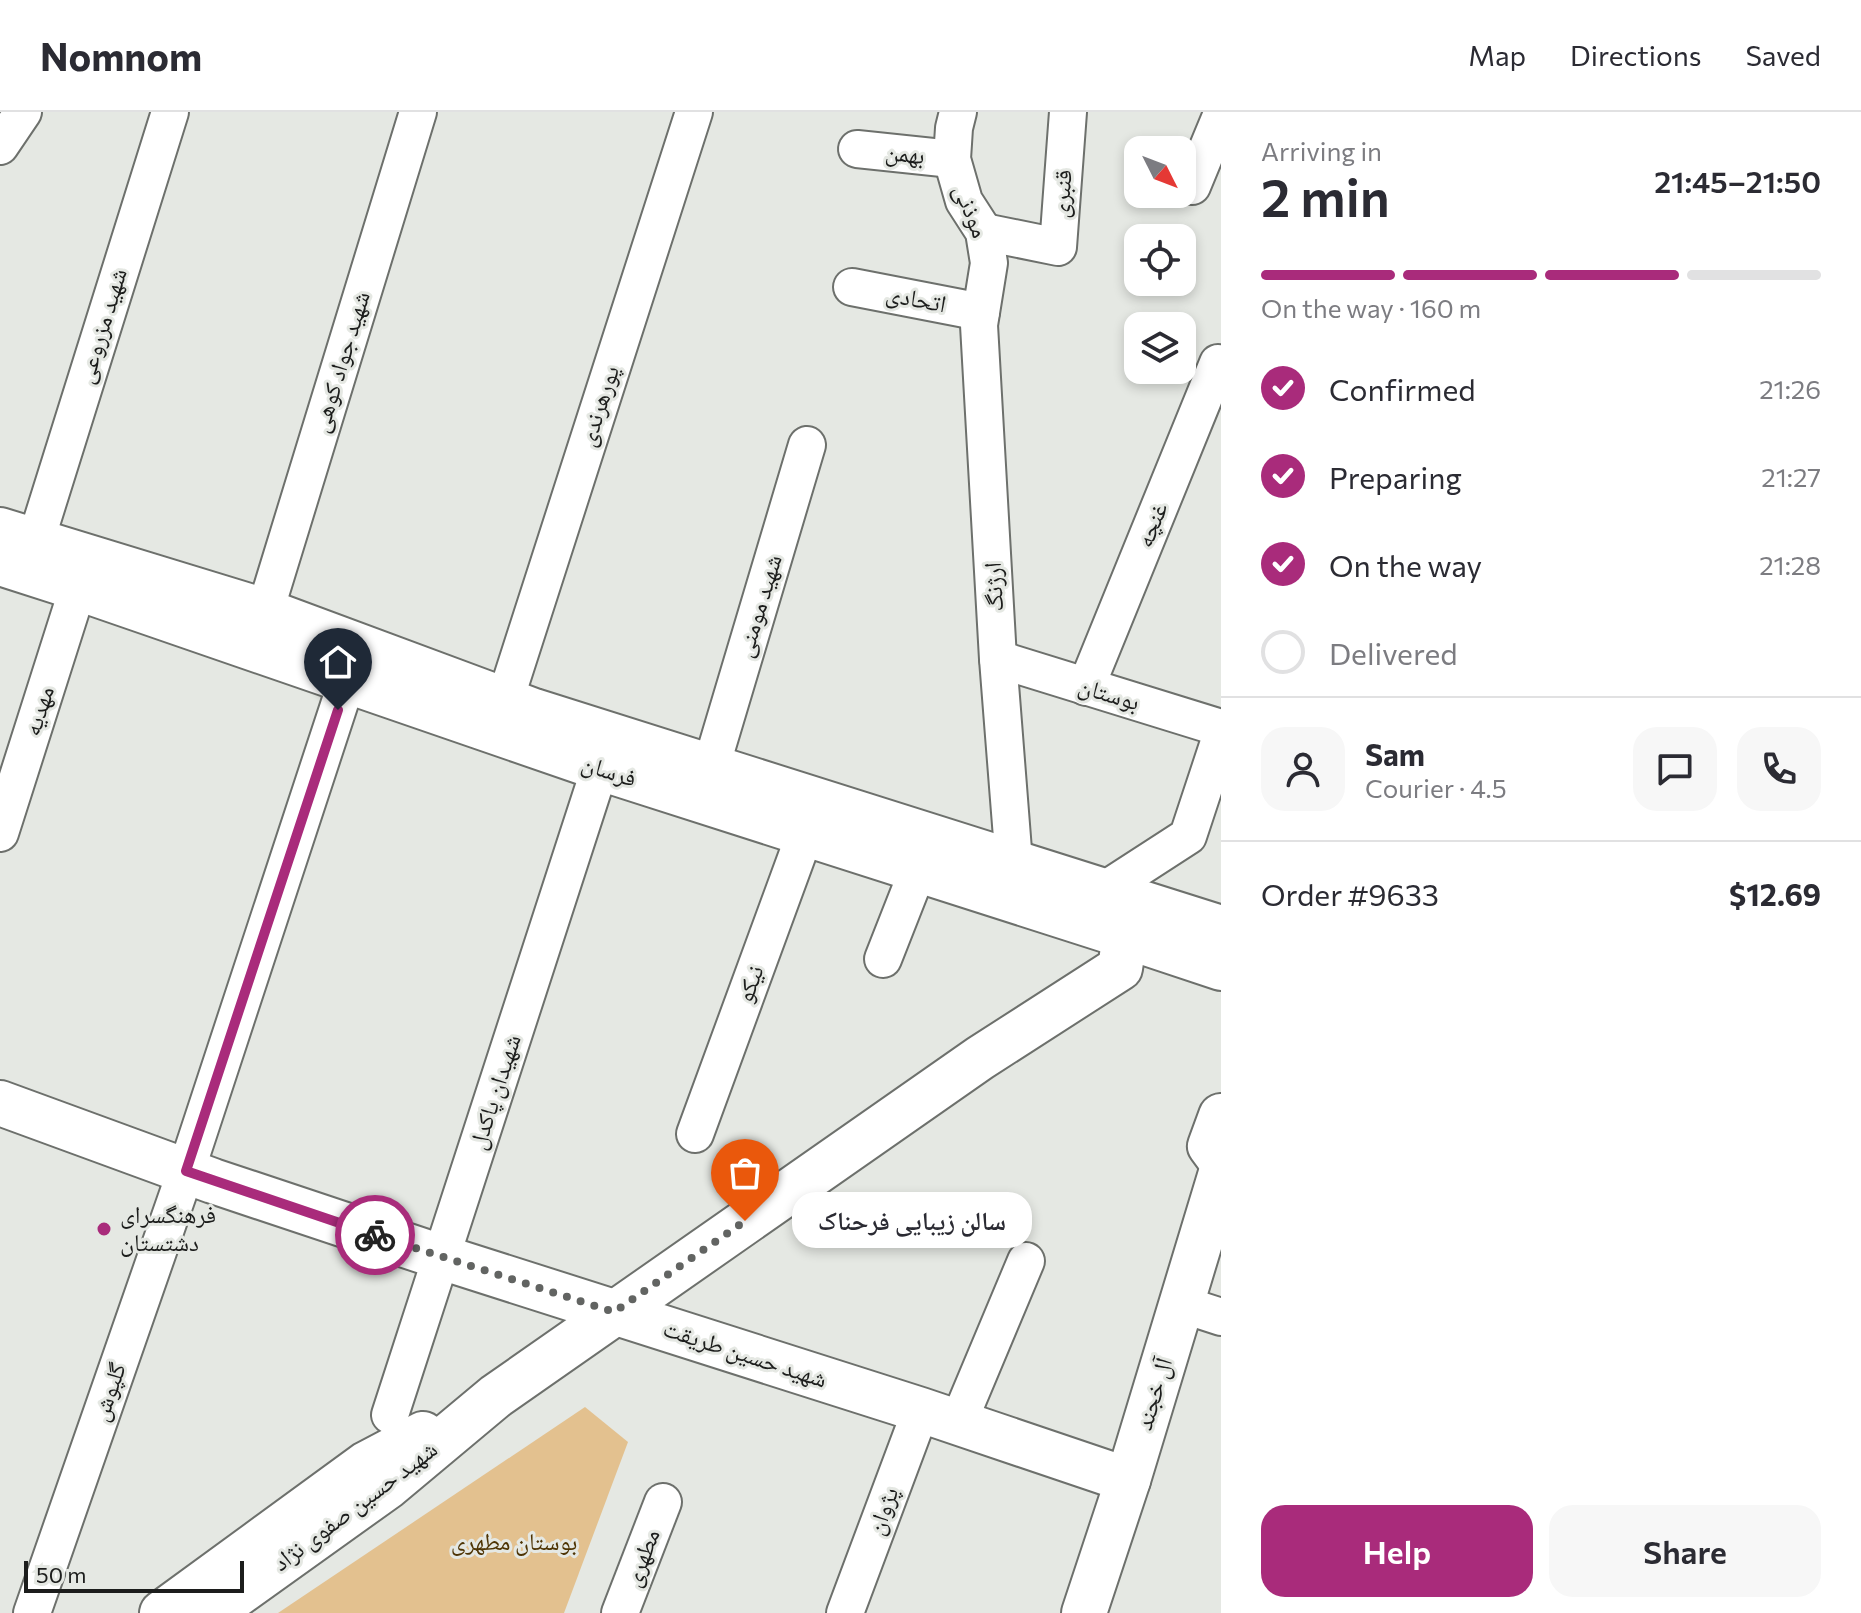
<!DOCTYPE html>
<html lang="en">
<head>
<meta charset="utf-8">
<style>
	body { margin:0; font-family:Commissioner,"Noto Naskh Arabic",sans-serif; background:#f7f7f7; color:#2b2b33; height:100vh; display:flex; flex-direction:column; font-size:30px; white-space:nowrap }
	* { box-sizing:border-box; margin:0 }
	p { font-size:26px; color:#7c7c81 }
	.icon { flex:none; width:44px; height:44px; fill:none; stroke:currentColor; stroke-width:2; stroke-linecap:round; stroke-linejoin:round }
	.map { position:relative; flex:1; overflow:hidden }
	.sheet { display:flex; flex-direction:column; background:#fff; width:640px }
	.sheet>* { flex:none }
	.needle { width:52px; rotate:132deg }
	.tools { position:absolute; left:1124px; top:24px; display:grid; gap:16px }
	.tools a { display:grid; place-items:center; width:72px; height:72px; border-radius:16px; background:#fff; box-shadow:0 4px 12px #0003; font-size:40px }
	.scale { position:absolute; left:24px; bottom:20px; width:220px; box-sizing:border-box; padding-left:8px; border:4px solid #1c1d1c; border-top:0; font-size:22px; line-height:28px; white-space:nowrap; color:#1c1d1c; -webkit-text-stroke:6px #e5e8e3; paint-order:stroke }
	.pin { position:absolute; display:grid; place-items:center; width:68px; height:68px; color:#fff; margin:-82px -34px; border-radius:50% 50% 50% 0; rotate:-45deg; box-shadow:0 0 8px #0007 }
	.pin .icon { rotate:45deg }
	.courier { position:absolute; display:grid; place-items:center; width:80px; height:80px; margin:-40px; border:6px solid #a92b7b; border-radius:50%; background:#fff; color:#222; box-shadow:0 2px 10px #0007 }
	.bubble { position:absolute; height:56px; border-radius:24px; background:#fff; box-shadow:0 4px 12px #0003; font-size:26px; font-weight:600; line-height:56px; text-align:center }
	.head em { font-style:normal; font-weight:600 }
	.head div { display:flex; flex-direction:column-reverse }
	.head { display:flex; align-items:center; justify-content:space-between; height:136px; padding:0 40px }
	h1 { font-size:52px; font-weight:600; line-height:60px }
	.bar { display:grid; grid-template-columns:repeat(4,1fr); gap:12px 8px; align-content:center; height:96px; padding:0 40px }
	.bar i { height:10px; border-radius:6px; background:#e1e1e2 }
	.bar .active { background:#a92b7b }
	.bar p { grid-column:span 4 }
	.line { display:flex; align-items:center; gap:20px; padding:0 40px; border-top:2px solid #e1e1e2 }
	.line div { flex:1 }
	.round { display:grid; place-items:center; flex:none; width:84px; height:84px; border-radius:24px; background:#f7f7f7 }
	ol { padding:0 40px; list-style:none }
	li { display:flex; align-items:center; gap:24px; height:88px }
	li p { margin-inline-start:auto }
	li .icon { padding:8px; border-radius:50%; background:#a92b7b; color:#fff; stroke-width:4 }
	li:last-child { color:#7c7c81 }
	li i { width:44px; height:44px; border:4px solid #e1e1e2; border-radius:50% }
	.primary-button { display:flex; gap:16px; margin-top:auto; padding:16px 40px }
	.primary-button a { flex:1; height:92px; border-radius:24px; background:#a92b7b; color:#fff; font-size:32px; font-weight:600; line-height:92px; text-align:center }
	.primary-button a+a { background:#f7f7f7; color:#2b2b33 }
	header { display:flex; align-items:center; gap:48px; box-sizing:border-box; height:112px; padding:0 40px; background:#fff; border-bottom:2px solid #e1e1e2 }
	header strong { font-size:38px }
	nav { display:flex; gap:44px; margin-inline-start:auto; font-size:28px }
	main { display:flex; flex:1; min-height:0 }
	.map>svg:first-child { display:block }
</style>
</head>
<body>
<header>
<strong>Nomnom</strong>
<nav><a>Map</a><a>Directions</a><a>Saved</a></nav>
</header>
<main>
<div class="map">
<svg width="1221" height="1501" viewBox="0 0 1221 1501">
	<rect width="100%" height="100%" fill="#e5e8e3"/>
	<polygon fill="#e3c18f" points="585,1295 628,1330 564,1501 278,1501"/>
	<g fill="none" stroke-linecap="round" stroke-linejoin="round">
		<g stroke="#6d706c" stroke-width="40">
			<g id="street">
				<polyline points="958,0 954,16 952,47 964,89 984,120 989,151 979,213 998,547 1014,751 1004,774"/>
				<polyline points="0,34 23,0"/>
				<polyline points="857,37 952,47"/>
				<polyline points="1192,74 1221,4"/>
				<polyline points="984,120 1058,135 1068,0"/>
				<polyline points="852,175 981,200"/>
				<polyline points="36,428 170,0"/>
				<polyline points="258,522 418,0"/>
				<polyline points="998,547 1221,616"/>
				<polyline points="1086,575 1218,251"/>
				<polyline points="505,588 694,0"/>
				<polyline points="711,655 807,333"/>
				<polyline points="0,721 78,476"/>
				<polyline points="1103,779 1188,724 1221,624"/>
				<polyline points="883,847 918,758"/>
				<polyline points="695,1022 805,722"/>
				<polyline points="1181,1192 1221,1205"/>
				<polyline points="390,1303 600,656"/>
				<polyline points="958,1311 1026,1149"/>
				<polyline points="32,1501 186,1059 347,569"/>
				<polyline points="620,1501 663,1390"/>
				<polyline points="845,1501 921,1298"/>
			</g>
		</g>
		<g stroke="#6d706c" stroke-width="48">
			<g id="secondary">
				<polyline points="0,418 265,499 534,599 1221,816"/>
				<polyline points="0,451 78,476 600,656 1125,824 1221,856"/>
				<polyline points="0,991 213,1069 441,1145 921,1298 1128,1368"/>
				<polyline points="1221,1004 1210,1034 1221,1049"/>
				<polyline points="162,1501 366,1352 423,1322"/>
				<polyline points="211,1501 387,1375 496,1284 980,946 1120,856 1125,824 1135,796"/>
				<polyline points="1084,1501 1128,1368 1221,1061"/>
			</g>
		</g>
		<use href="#street" stroke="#fff" stroke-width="36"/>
		<use href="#secondary" stroke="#fff" stroke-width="44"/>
	</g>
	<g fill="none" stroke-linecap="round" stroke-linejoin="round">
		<polyline stroke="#626462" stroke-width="8" stroke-dasharray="0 14.4" points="375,1123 614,1200 745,1109"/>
		<polyline stroke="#a92b7b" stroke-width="10" points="338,598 186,1059 375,1123"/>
	</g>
	<circle fill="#a92b7b" stroke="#e5e8e3" stroke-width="3" cx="104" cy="1117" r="8"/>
	<g text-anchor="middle" stroke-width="6" stroke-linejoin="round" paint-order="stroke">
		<g font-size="24" fill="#1c1d1c" stroke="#e5e8e3">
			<text transform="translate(905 42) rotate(6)" y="8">بهمن</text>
			<text transform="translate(1062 82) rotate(-86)" y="8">قنبری</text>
			<text transform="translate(971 99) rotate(68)" y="8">موذنی</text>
			<text transform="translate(916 187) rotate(11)" y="8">اتحادی</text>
			<text transform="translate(102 214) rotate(-73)" y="8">شهید مزروعی</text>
			<text transform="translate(341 250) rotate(-73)" y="8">شهید جواد کوهی</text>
			<text transform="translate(599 294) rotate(-72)" y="8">پورهرندی</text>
			<text transform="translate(1152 413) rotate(-68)" y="8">غنچه</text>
			<text transform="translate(994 475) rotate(-93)" y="8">ارژنگ</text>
			<text transform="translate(759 494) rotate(-73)" y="8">شهید مومنی</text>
			<text transform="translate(1109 582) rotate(17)" y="8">بوستان</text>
			<text transform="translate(39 599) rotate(-72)" y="8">مهدیه</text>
			<text transform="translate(609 659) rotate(18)" y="8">فرسان</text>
			<text transform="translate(750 872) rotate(-70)" y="8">نیکو</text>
			<text transform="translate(495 980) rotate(-72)" y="8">شهیدان پاکدل</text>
			<text transform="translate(745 1242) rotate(18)" y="8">شهید حسین طریقت</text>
			<text transform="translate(109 1280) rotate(-71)" y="8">گلپوش</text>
			<text transform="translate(1154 1282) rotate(-73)" y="8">آل خجند</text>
			<text transform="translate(355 1394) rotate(-37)" y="8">شهید حسین صفوی نژاد</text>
			<text transform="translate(883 1399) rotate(-70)" y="8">پژوان</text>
			<text transform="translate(642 1446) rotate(-69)" y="8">مطهری</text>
		</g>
		<g font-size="24" fill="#1c1d1c" stroke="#e5e8e3" text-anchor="start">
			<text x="120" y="1111">فرهنگسرای<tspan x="120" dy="28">دشتستان</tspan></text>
		</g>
		<g font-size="24" fill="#4e3404" stroke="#e5e8e3">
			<text x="514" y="1438">بوستان مطهری</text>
		</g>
	</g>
</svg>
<div class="tools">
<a><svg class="needle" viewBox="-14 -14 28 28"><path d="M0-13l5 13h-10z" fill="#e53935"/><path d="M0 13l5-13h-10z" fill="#7c7c81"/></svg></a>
<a><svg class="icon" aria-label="locate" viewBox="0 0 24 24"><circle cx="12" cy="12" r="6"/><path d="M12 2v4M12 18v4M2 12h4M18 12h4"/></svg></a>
<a><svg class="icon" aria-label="layers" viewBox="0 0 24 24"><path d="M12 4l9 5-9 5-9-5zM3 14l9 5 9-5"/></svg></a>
</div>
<div class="scale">50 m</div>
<div class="pin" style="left:745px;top:1109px;background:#ea580c"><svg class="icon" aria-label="bag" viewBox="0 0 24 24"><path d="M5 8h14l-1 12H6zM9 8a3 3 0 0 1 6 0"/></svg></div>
<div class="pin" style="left:338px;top:598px;background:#1f2937"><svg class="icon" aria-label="home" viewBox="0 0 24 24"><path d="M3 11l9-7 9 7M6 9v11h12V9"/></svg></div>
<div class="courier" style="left:375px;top:1123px"><svg class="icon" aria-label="bike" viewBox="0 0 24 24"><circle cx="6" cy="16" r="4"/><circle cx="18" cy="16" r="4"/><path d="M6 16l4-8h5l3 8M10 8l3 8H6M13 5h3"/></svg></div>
<div class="bubble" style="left:792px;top:1080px;width:240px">سالن زیبایی فرحناک</div>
</div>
<section class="sheet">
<div class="head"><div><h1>2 min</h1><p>Arriving in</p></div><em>21:45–21:50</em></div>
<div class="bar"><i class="active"></i><i class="active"></i><i class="active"></i><i></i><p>On the way · 160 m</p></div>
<ol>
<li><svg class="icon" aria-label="check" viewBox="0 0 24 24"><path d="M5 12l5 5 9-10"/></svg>Confirmed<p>21:26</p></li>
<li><svg class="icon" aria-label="check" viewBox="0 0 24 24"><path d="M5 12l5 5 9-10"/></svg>Preparing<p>21:27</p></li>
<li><svg class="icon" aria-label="check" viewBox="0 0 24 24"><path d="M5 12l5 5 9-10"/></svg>On the way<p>21:28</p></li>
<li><i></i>Delivered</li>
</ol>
<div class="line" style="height:144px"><a class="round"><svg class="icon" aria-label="person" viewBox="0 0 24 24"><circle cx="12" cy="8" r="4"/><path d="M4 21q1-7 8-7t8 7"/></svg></a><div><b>Sam</b><p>Courier · 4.5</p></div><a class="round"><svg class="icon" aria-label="chat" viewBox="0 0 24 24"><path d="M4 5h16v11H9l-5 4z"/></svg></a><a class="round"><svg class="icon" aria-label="phone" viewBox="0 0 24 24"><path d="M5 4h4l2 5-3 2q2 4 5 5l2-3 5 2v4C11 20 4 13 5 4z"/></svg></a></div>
<div class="line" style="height:104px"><div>Order #9633</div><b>$12.69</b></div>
<div class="primary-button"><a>Help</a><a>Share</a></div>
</section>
</main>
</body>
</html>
